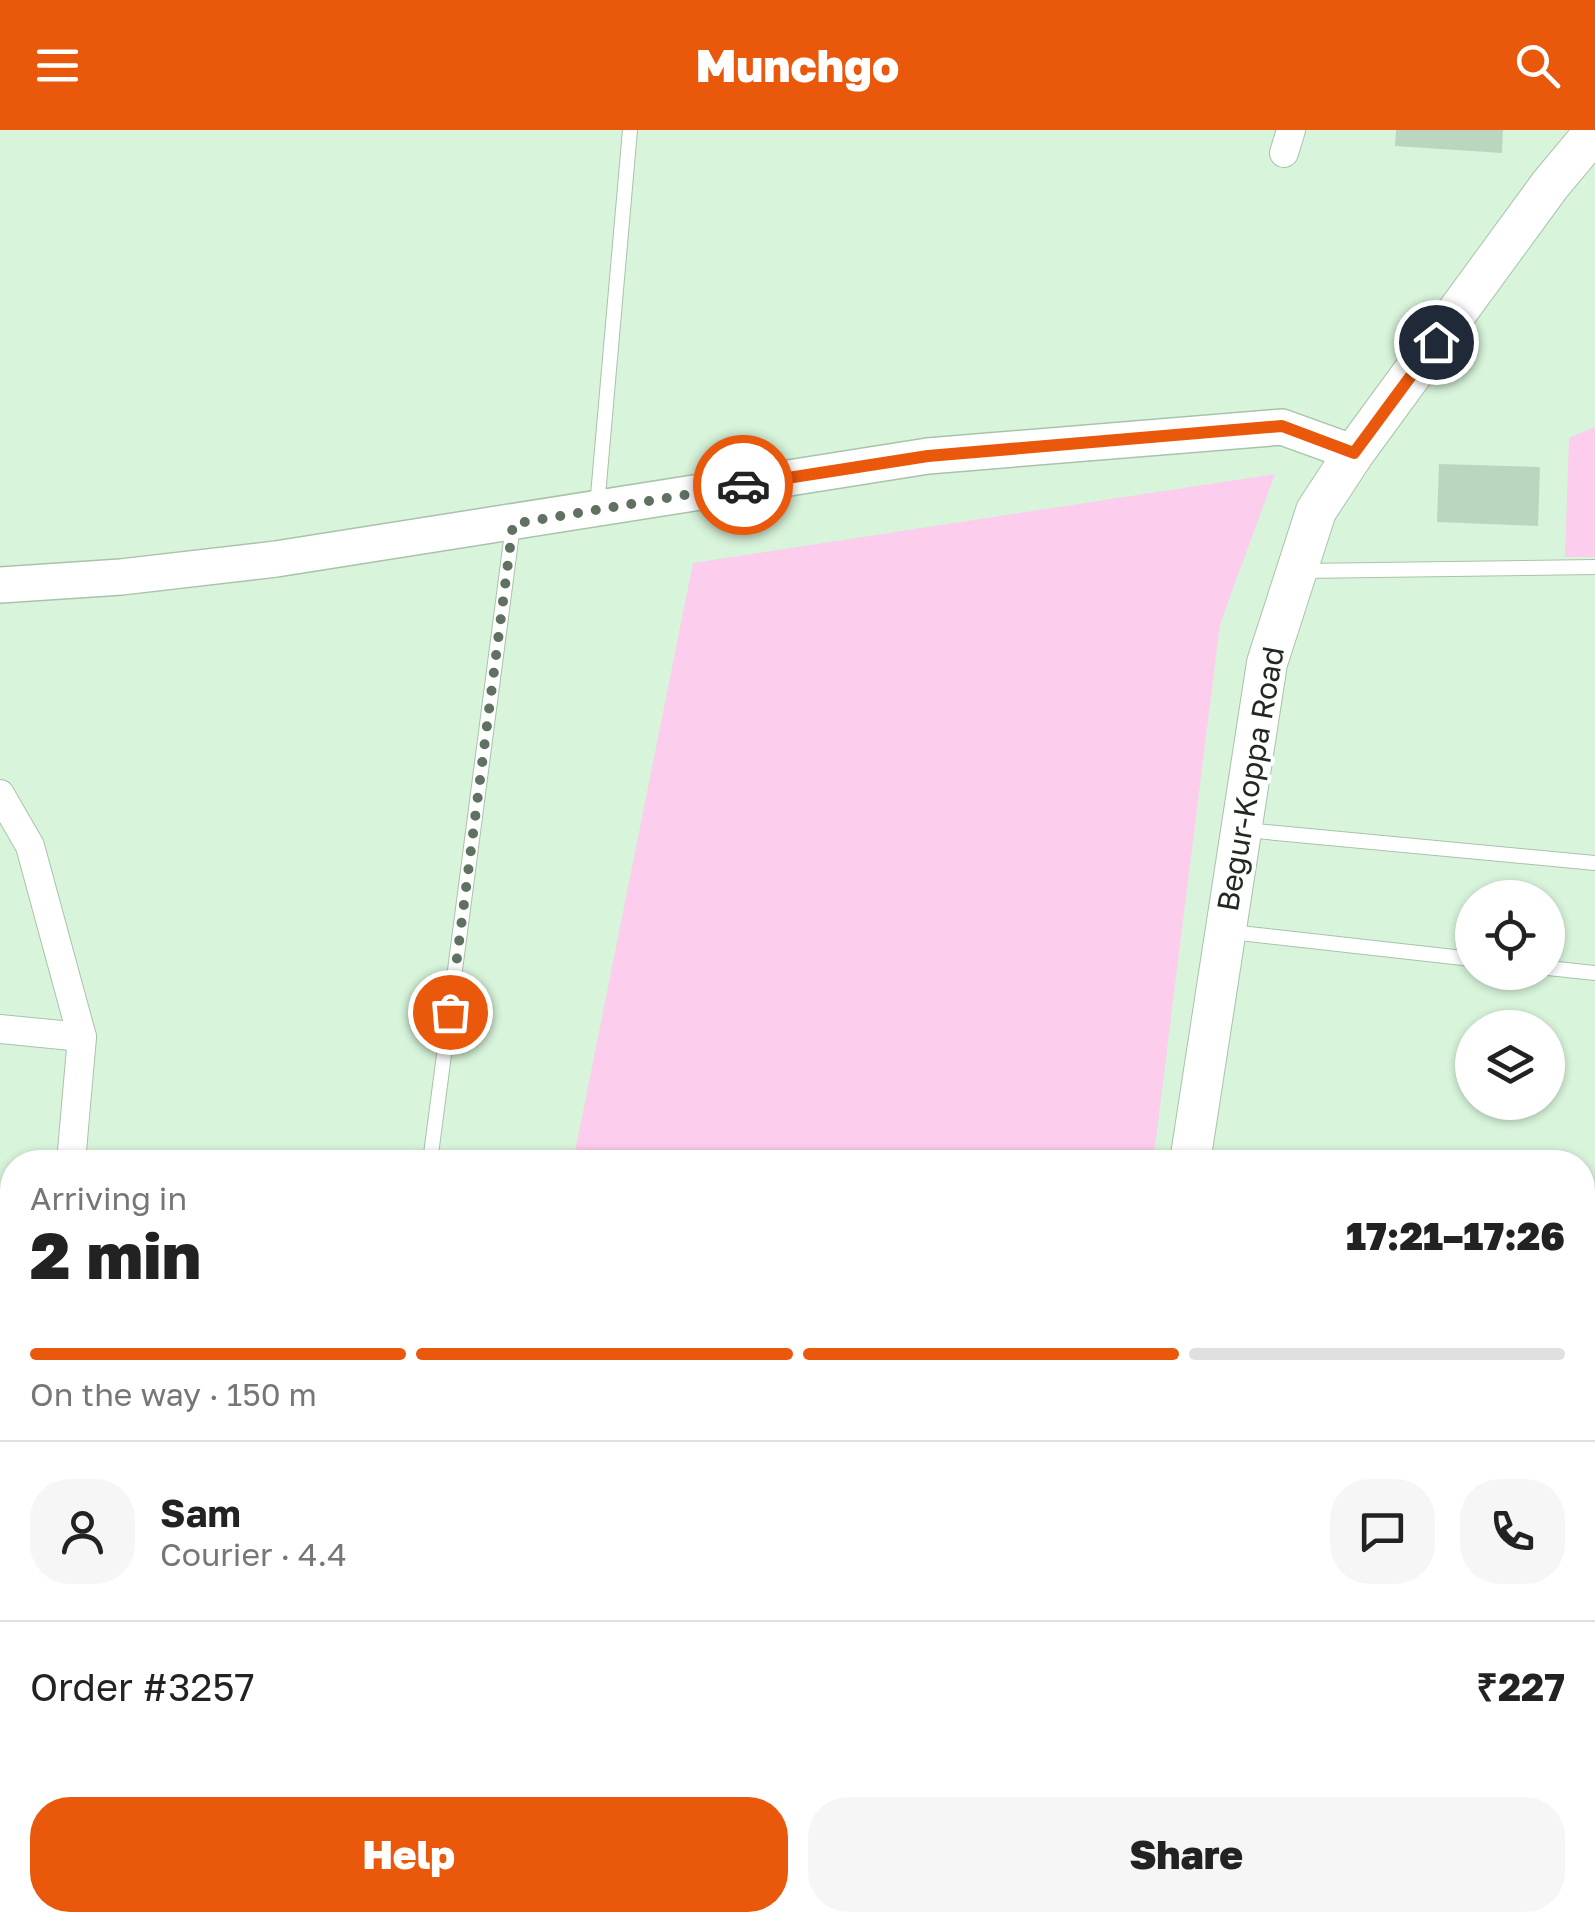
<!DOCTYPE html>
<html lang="en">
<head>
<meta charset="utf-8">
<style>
	body { margin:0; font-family:"Golos Text",sans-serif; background:#f6f6f6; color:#222; height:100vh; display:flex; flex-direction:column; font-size:38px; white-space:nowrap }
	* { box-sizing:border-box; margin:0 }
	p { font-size:32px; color:#767676 }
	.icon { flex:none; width:55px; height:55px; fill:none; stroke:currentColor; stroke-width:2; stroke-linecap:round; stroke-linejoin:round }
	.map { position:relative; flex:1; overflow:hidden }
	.drawer { position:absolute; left:0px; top:1020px; width:1595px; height:782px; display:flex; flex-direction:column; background:#fff; border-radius:40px 40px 0 0; box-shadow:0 2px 8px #0004 }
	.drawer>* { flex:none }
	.controls { position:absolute; left:1455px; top:750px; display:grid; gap:20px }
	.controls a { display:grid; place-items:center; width:110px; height:110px; border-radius:50%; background:#fff; box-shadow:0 2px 8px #0004; font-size:50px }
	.pin { position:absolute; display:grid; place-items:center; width:85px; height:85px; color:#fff; margin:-42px; border:5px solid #fff; border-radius:50%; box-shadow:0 2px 10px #0007 }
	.courier { position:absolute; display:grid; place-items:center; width:100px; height:100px; margin:-50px; border:8px solid #ea580c; border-radius:50%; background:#fff; color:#222; box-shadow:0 2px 12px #0007 }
	.headline em { font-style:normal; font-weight:800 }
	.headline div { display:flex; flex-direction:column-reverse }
	.headline { display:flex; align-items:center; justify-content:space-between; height:170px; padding:0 30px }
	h1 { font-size:65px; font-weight:800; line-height:75px }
	.bar { display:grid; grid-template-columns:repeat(4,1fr); gap:15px 10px; align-content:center; height:120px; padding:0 30px }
	.bar i { height:12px; border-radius:8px; background:#e0e0e0 }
	.bar .on { background:#ea580c }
	.bar p { grid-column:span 4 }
	.line { display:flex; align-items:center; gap:25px; padding:0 30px; border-top:2px solid #e0e0e0 }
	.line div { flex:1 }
	.round { display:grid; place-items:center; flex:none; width:105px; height:105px; border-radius:40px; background:#f6f6f6 }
	.primary-button { display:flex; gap:20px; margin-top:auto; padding:20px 30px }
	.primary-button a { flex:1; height:115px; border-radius:40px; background:#ea580c; color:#fff; font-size:40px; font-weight:800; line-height:115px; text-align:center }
	.primary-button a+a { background:#f6f6f6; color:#222 }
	header { display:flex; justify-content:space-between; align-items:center; height:130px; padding:0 30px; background:#ea580c; color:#fff; font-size:45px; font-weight:800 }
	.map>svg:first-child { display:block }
</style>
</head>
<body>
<header><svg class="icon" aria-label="menu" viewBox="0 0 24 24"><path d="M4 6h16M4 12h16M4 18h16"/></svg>Munchgo<svg class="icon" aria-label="search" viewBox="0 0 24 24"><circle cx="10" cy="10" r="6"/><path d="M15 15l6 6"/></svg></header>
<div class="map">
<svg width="1595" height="1801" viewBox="0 0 1595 1801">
	<rect width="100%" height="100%" fill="#d8f4db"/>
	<g fill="#fccdec">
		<polygon points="1595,297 1595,427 1565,427 1569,308"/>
		<polygon points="1275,344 1220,494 1153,1032 573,1032 693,433"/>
		<polygon points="1582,1245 1595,1246 1595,1785 1582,1785"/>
		<polygon points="591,1790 1171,1790 1172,1801 610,1801"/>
	</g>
	<g fill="#bbd6be">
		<polygon points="1396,0 1503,0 1502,23 1395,16"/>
		<polygon points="1439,334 1540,337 1538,396 1437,392"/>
	</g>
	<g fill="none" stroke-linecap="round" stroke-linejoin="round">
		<g stroke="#a9c3ab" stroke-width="16">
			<g id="service">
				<polyline points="597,377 630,0"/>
				<polyline points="1301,441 1595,437"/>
				<polyline points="1245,700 1595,733"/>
				<polyline points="1231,802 1472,829"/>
				<polyline points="1548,838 1595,843"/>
				<polyline points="1192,1026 1249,1032"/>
				<polyline points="430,1032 513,395"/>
				<polyline points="1582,1069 1595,1070"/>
			</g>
		</g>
		<g stroke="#a9c3ab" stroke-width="30">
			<g id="minor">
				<polyline points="1284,23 1291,0"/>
				<polyline points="0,664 30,716 82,907 71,1032"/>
				<polyline points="0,899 82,907"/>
				<polyline points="0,1568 12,1565"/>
				<polyline points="23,1790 24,1801"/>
				<polyline points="135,1790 135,1801"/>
				<polyline points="262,1790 262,1801"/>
				<polyline points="392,1790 397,1801"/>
			</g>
		</g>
		<g stroke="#a9c3ab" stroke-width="38">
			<polyline id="tertiary" points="0,455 121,447 276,429 928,326 1282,297 1354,323"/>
		</g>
		<g stroke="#a9c3ab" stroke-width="42">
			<g id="secondary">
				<polyline points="1190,1032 1267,533 1316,381 1354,323 1550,55 1595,1"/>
				<polyline points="1276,1790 1279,1801"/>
			</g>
		</g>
		<use href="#service" stroke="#fff" stroke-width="14"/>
		<use href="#minor" stroke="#fff" stroke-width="28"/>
		<use href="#tertiary" stroke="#fff" stroke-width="35"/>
		<use href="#secondary" stroke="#fff" stroke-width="40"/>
	</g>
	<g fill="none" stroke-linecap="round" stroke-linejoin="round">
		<polyline stroke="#607061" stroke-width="10" stroke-dasharray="0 18" points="450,882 513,394 743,355"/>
		<polyline stroke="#ea580c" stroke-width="12" points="743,355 928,326 1282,296 1354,323 1436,212"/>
	</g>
	<g text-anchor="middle" stroke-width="8" stroke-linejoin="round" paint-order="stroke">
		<g font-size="30" fill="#1f2920" stroke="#fff">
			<text transform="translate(1251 649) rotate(-80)" y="10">Begur-Koppa Road</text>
		</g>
	</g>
</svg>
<div class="controls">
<a><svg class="icon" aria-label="locate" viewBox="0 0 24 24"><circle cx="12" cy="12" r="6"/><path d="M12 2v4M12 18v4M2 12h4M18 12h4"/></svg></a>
<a><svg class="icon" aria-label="layers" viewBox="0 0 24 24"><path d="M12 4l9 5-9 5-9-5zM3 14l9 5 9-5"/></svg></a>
</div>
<div class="pin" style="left:450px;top:882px;background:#ea580c"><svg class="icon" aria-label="bag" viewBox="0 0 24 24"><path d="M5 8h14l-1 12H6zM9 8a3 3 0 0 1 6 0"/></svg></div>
<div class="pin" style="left:1436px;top:212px;background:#1f2937"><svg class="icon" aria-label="home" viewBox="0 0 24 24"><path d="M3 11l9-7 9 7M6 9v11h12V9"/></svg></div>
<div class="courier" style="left:743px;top:355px"><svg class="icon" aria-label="car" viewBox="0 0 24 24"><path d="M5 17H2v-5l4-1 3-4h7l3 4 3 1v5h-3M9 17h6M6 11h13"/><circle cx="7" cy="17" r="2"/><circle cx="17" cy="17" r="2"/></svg></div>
<section class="drawer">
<div class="headline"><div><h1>2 min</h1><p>Arriving in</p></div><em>17:21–17:26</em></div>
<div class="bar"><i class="on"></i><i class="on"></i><i class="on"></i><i></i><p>On the way · 150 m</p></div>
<div class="line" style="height:180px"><a class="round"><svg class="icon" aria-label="person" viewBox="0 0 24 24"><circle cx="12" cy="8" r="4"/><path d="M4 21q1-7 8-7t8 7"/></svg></a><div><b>Sam</b><p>Courier · 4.4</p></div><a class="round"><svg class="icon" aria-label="chat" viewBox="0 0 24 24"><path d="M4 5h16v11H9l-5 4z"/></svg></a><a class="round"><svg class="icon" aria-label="phone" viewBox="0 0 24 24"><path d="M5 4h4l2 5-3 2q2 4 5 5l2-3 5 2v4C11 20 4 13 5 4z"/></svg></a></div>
<div class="line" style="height:130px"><div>Order #3257</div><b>₹227</b></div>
<div class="primary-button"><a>Help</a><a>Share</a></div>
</section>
</div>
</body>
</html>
